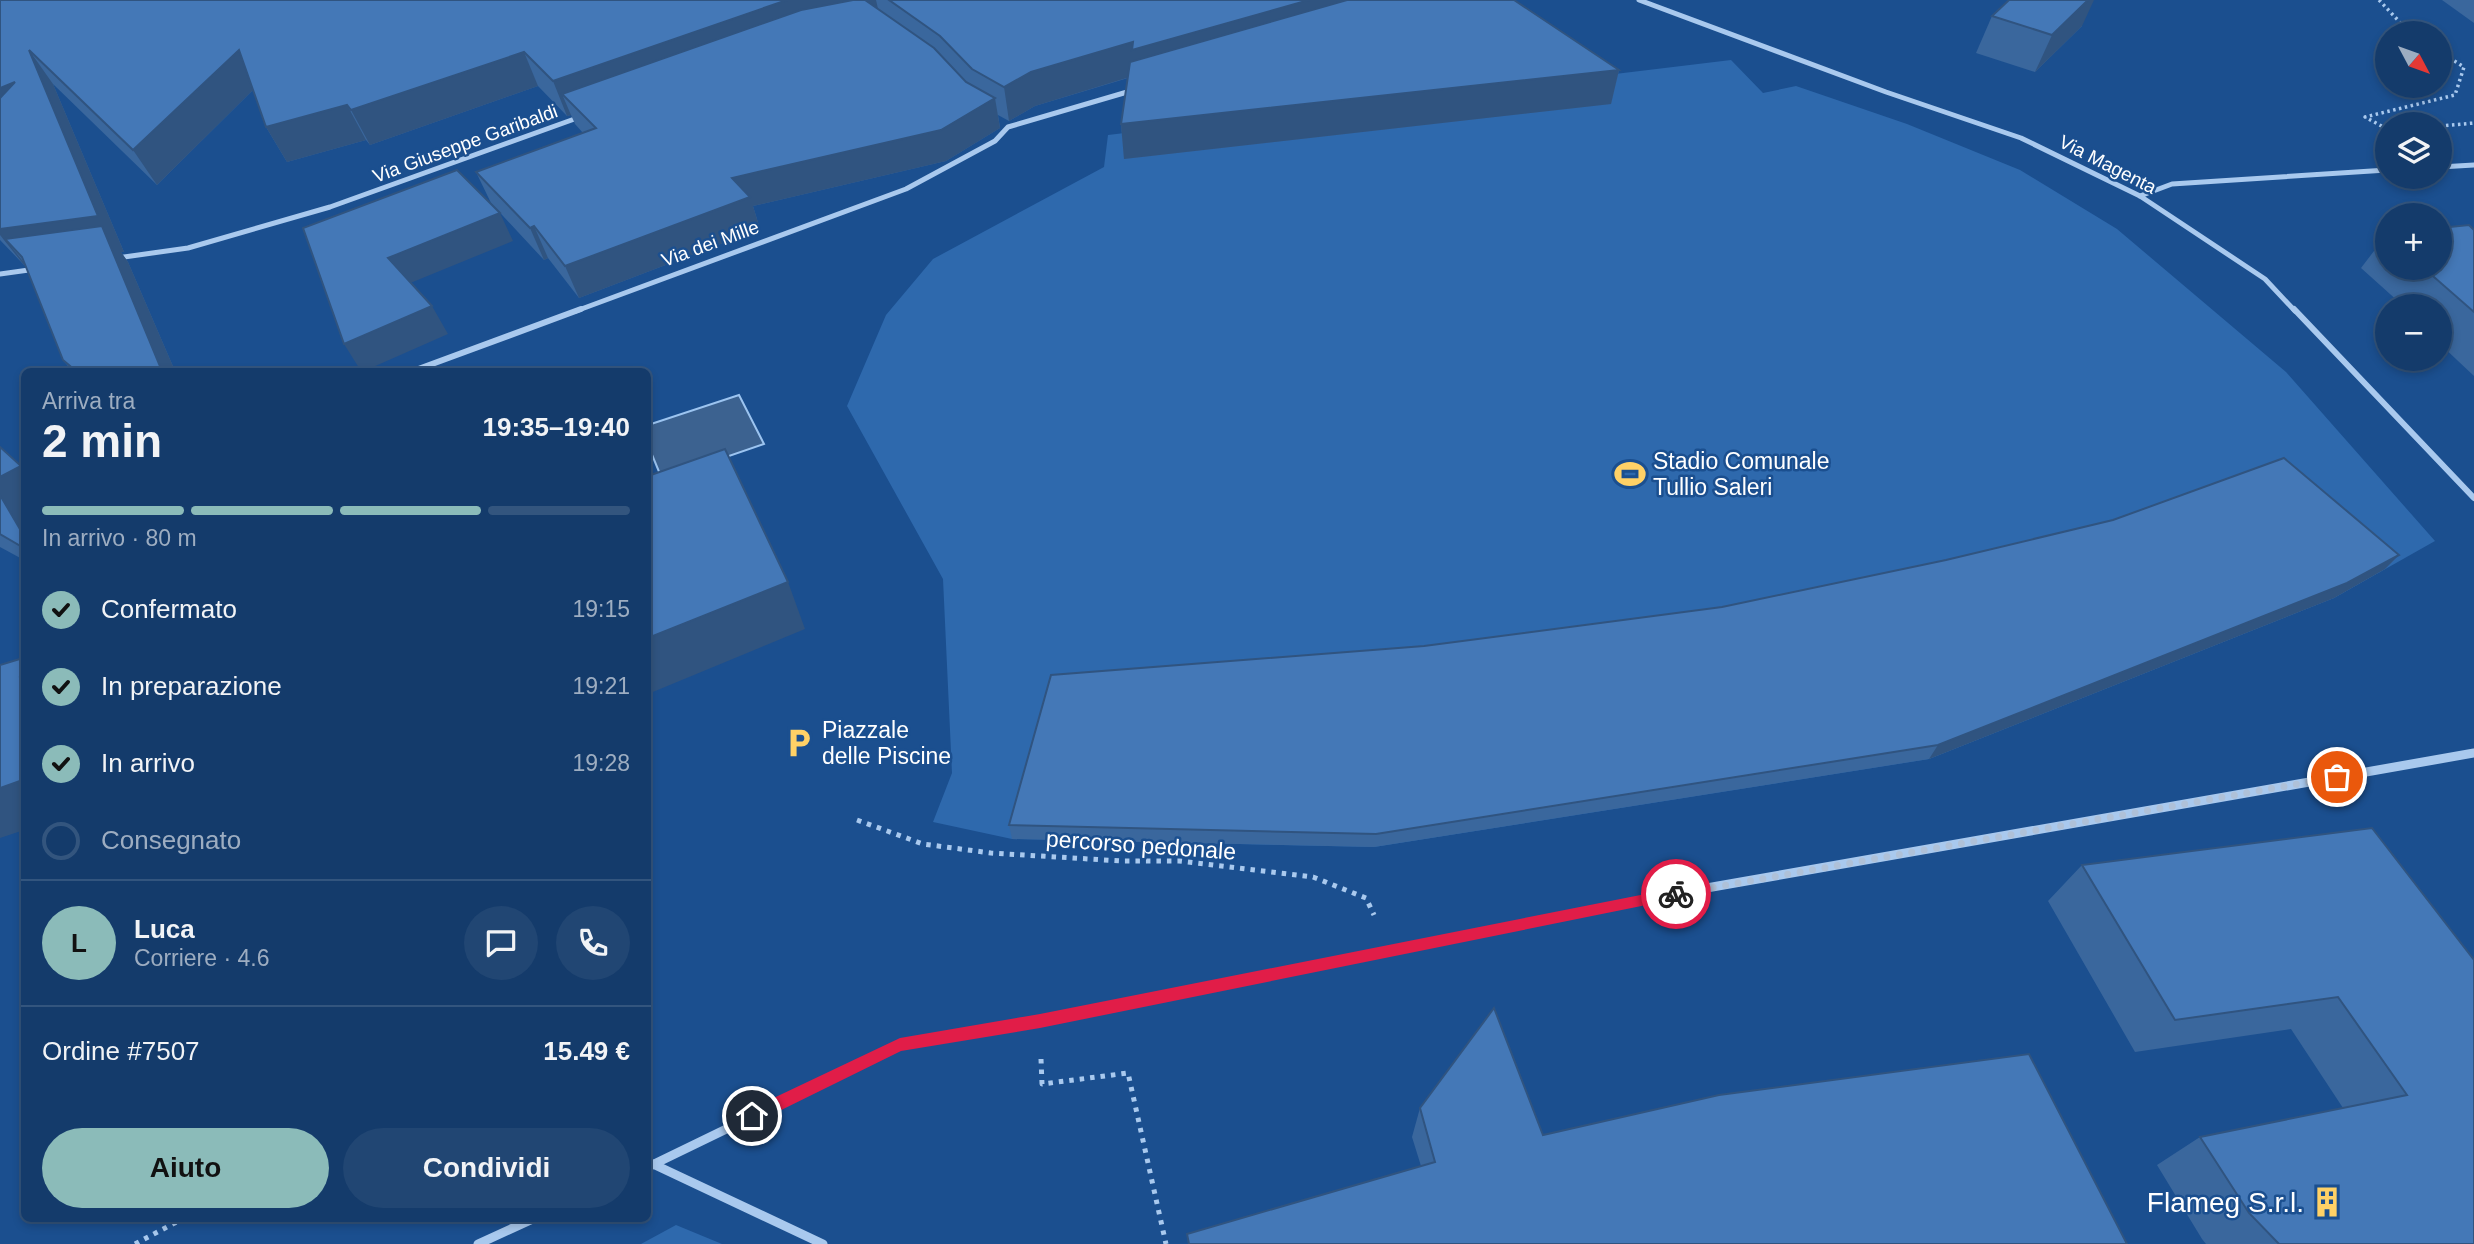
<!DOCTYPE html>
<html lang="it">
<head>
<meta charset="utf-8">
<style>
	body { margin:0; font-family:Arial,sans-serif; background:#214673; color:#f1f3f6; height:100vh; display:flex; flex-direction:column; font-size:26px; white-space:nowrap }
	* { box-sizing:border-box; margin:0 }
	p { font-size:23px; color:#9dadc1 }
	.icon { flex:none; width:38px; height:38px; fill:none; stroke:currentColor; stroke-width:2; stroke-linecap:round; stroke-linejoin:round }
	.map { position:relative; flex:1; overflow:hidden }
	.details { position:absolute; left:21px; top:368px; width:630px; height:854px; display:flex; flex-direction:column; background:#143b6b; border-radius:10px; box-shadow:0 4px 10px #0003,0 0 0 2px #33557e }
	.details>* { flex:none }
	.needle { width:46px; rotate:131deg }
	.tools { position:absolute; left:2375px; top:21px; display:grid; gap:14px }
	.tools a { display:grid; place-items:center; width:77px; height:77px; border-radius:50%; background:#143b6b; box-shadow:0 4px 10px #0003,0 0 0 2px #33557e; font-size:35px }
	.pin { position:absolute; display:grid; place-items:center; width:60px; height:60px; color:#fff; margin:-30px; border:4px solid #fff; border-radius:50%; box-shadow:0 2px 7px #0007 }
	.courier { position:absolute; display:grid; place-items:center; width:70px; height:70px; margin:-35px; border:5px solid #e11d48; border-radius:50%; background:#fff; color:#222; box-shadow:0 2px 9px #0007 }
	.overview em { font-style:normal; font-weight:600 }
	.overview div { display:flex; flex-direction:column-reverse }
	.overview { display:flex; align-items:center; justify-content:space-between; height:119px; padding:0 21px }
	h1 { font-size:46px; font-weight:600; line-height:52px }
	.bar { display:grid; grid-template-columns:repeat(4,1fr); gap:10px 7px; align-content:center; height:84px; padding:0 21px }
	.bar i { height:9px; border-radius:5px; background:#33557e }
	.bar .on { background:#8bbbb9 }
	.bar p { grid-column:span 4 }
	.line { display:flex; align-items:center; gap:18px; padding:0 21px; border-top:2px solid #33557e }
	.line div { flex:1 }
	.round { display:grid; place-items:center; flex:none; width:74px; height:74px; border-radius:37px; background:#214673 }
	ol { padding:0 21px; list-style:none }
	li { display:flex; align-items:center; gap:21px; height:77px }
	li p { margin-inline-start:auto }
	li .icon { padding:7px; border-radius:50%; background:#8bbbb9; color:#111; stroke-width:4 }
	li:last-child { color:#9dadc1 }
	li i { width:38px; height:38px; border:4px solid #33557e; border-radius:50% }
	.button { display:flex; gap:14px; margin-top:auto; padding:14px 21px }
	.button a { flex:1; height:80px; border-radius:42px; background:#8bbbb9; color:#111; font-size:28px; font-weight:600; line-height:80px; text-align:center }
	.button a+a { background:#214673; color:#f1f3f6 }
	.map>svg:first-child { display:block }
</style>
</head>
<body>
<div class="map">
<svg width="2474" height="1244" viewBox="0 0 2474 1244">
	<rect width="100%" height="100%" fill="#1b4f8f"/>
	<g fill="#2e69ad">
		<polygon points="1731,60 1763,93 1796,86 1907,124 2020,170 2117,229 2286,372 2435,541 2334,598 1929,759 1374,847 1012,839 933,822 952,773 943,579 847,406 886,315 933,259 1104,167 1108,135"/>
		<polygon points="676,1225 722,1244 641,1244"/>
	</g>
	<polygon fill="#3c6290" stroke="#9cc4f0" stroke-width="2" points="739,395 764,444 662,479 648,445 648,425"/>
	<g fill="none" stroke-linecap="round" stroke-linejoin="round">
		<g stroke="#a9c9ee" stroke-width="3.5" stroke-dasharray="2.5 3.5" stroke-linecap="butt">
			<polyline points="2379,0 2410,33"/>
			<polyline points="2440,126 2474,123"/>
			<polyline points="2387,129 2365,117 2455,95 2464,67 2440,52"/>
		</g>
		<g stroke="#a9c9ee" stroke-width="5" stroke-dasharray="4.5 6" stroke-linecap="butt">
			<polyline points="857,820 923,844 991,853 1122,861 1179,861 1313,877 1366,898 1374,915"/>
			<polyline points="1041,1059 1042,1084 1128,1073 1166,1244"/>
			<polyline points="135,1244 184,1218"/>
		</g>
		<g stroke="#a9c9ee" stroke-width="5">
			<polyline points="1639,0 1886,92 2021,138 2140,196 2265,279 2295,311"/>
			<polyline points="2440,167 2474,165"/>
			<polyline points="2140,196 2172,184 2387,170"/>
			<polyline points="117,258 188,248 330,207 580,117"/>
			<polyline points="0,274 36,269"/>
			<polyline points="576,311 906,189 995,141 1008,127 1134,90"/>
		</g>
		<g stroke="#a9c9ee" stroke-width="6">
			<polyline points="2294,309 2474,498"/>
			<polyline points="413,371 581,309"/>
		</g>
		<g stroke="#a9c9ee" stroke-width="9">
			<polyline points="653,1164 823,1244"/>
			<polyline points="648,1167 900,1045 1040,1021 1678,893 2474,753"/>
			<polyline points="478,1244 535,1218"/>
		</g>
	</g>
	<g fill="#3a679d">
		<polygon points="0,0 1514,0 1619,70 1611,104 1124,159 1121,124 1128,78 1035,106 1009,121 998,115 1000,128 946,161 753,206 760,229 579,298 548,258 544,260 491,203 476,172 583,133 575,124 571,115 567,116 538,86 370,145 366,140 287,162 266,127 253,90 157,185 53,84 124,252 121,252 128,262 175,371 72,371 63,360 26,265 24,265 0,240"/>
		<polygon points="2442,0 2474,0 2474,23"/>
		<polygon points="1992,16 2082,26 2035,72 1976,53"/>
		<polygon points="2474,230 2474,376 2440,344 2440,306 2398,306 2400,303 2361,268 2387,234 2387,268 2440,268"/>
		<polygon points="0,447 24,470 24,506 19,509 24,518 24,560 0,547"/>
		<polygon points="2399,555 2385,569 2334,598 1929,759 1374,847 1012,839 1009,825 1424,646"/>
		<polygon points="2372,828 2474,1244 2206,1244 2202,1239 2157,1165 2200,1137 2343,1108 2291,1029 2135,1052 2048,901 2082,865"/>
		<polygon points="1420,1108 1543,1135 2127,1244 1188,1244 1187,1234 1421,1166 1412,1137"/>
	</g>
	<g fill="#305480">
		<polygon points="787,0 876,0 879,13 562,94 571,115 567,116 553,81"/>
		<polygon points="1309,0 1422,0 1133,76 1035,106 1009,121 1004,87 1031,72 1133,42"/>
		<polygon points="2088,0 2094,0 2082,26 2035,72 2052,35"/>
		<polygon points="29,50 53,84 124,252 121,252 128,262 175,371 162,371 22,257 5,239 26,265 24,265 0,235 0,229"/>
		<polygon points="239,50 259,84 157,185 133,150"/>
		<polygon points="524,52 538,86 370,145 351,110"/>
		<polygon points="1619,70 1611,104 1124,159 1121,124"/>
		<polygon points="15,82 0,133 0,88"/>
		<polygon points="995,98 1000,128 946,161 753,206 760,229 579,298 565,266 732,178"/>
		<polygon points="347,105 366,140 287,162 266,127"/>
		<polygon points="500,213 513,241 403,286 388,258"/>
		<polygon points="534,226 548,258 544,260 530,228"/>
		<polygon points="432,306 448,334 364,371 361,371 344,344"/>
		<polygon points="21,466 24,470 24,506 19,509 24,518 24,536 0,495 0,477"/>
		<polygon points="2399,555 2385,569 2334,598 1929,759 1938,745"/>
		<polygon points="788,582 805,629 648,694 648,638"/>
		<polygon points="23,658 24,660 24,680 20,676"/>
		<polygon points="24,752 24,830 0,838 0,788"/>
	</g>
	<g fill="#4478b7" stroke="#305480" stroke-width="2">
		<polygon points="0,0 787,0 553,81 524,52 351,110 347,105 266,127 239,50 133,150 29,50 98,216 0,229 0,98 15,82 0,88"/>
		<polygon points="853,0 865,0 934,48 966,82 995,98 941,130 732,178 750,197 565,266 534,226 530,228 476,172 596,128 562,94 801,10"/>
		<polygon points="889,0 1309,0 1132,50 1133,42 1031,72 1004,87 972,69 940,36"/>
		<polygon points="1347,0 1514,0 1619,70 1121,124 1130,62"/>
		<polygon points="2009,0 2088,0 2052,35 1992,16"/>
		<polygon points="457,170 500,213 388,258 432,306 344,344 303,228"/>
		<polygon points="2469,225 2474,230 2474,312 2426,270 2432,270 2429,268 2440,268 2440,228"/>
		<polygon points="102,226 162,371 76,371 63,360 22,257 5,239"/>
		<polygon points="0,447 21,466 0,477"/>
		<polygon points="725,449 788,582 648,638 648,476"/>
		<polygon points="2284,458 2399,555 2347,583 1938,745 1376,834 1009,825 1051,675 1424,646 1722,607 1946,560 2113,520"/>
		<polygon points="0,495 24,536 24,548 0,534"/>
		<polygon points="23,658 20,676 24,675 24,752 20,781 0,788 0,665"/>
		<polygon points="2372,828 2474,960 2474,1244 2279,1244 2249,1213 2200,1137 2407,1095 2338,997 2175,1020 2082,865"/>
		<polygon points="1494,1008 1543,1135 1719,1095 2029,1054 2127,1244 1189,1244 1187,1234 1435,1162 1420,1108"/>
	</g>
	<polygon fill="#e11d48" points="1676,888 1682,894 1676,899 1040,1028 901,1051 757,1122 752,1124 746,1122 744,1116 746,1111 900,1038 1040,1014"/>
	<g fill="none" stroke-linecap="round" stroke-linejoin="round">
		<polyline stroke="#afc1d8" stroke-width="7" stroke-dasharray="0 12.6" points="1676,894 2337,777"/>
	</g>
	<defs>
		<g id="stadium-bare" transform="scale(2.415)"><path d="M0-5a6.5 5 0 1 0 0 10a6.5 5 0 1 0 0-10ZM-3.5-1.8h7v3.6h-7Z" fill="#ffd166" stroke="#1b4f8f" stroke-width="2.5" paint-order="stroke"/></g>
		<g id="parking-bare" transform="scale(2.415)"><path d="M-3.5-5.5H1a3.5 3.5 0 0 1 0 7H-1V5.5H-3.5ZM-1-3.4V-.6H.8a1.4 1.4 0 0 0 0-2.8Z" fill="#ffd166" stroke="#1b4f8f" stroke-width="2.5" paint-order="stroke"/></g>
		<g id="building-bare" transform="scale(2.415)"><path d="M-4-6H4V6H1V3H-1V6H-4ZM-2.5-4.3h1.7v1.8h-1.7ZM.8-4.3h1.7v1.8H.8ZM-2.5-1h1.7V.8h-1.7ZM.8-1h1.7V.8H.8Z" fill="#ffd166" stroke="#1b4f8f" stroke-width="2.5" paint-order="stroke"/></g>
	</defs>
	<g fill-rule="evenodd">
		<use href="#stadium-bare" x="1630" y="474"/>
		<use href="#parking-bare" x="799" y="743"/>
		<use href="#building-bare" x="2327" y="1202"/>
	</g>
	<g text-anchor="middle" stroke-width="5" stroke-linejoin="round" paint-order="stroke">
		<g font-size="19" fill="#fff" stroke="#1b4f8f">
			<text transform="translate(465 143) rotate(-20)" y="7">Via Giuseppe Garibaldi</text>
			<text transform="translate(2108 164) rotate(27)" y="7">Via Magenta</text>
			<text transform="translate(710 243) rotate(-20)" y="7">Via dei Mille</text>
		</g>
		<g font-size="23" fill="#fff" stroke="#1b4f8f" text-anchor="start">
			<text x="1653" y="469">Stadio Comunale<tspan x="1653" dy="26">Tullio Saleri</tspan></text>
			<text x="822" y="738">Piazzale<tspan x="822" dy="26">delle Piscine</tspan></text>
		</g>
		<g font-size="23" fill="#fff" stroke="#1b4f8f">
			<text transform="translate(1141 845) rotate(4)" y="8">percorso pedonale</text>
		</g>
		<g font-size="28" fill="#fff" stroke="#1b4f8f" text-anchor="end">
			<text x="2304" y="1212">Flameg S.r.l.</text>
		</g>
	</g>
</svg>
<div class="tools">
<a><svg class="needle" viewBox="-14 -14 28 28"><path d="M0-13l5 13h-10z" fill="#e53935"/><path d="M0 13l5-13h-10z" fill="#9dadc1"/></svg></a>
<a><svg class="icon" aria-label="layers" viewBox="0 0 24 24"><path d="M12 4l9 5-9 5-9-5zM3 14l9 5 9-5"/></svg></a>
<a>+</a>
<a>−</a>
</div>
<div class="pin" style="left:2337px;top:777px;background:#ea580c"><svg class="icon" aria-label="bag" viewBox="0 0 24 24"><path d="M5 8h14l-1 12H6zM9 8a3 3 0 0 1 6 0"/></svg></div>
<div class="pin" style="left:752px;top:1116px;background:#1f2937"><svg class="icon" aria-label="home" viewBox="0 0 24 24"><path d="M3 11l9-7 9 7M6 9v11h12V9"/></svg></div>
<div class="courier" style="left:1676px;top:894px"><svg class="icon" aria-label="bike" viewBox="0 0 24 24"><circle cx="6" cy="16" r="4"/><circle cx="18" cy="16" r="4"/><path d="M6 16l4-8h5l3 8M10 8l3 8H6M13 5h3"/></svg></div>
<section class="details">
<div class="overview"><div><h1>2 min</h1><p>Arriva tra</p></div><em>19:35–19:40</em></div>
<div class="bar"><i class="on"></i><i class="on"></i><i class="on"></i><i></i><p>In arrivo · 80 m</p></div>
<ol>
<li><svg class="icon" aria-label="check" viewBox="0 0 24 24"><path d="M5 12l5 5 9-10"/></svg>Confermato<p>19:15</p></li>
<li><svg class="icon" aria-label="check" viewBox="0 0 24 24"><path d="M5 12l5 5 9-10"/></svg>In preparazione<p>19:21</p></li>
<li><svg class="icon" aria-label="check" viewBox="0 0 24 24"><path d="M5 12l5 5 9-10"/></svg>In arrivo<p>19:28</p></li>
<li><i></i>Consegnato</li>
</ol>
<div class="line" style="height:126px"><b class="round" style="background:#8bbbb9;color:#111">L</b><div><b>Luca</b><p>Corriere · 4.6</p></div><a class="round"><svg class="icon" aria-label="chat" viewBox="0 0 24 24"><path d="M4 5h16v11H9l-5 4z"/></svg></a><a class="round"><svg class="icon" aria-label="phone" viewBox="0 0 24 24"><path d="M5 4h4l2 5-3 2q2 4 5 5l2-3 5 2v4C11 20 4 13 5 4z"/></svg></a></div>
<div class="line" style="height:91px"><div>Ordine #7507</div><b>15.49 €</b></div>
<div class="button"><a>Aiuto</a><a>Condividi</a></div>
</section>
</div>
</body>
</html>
